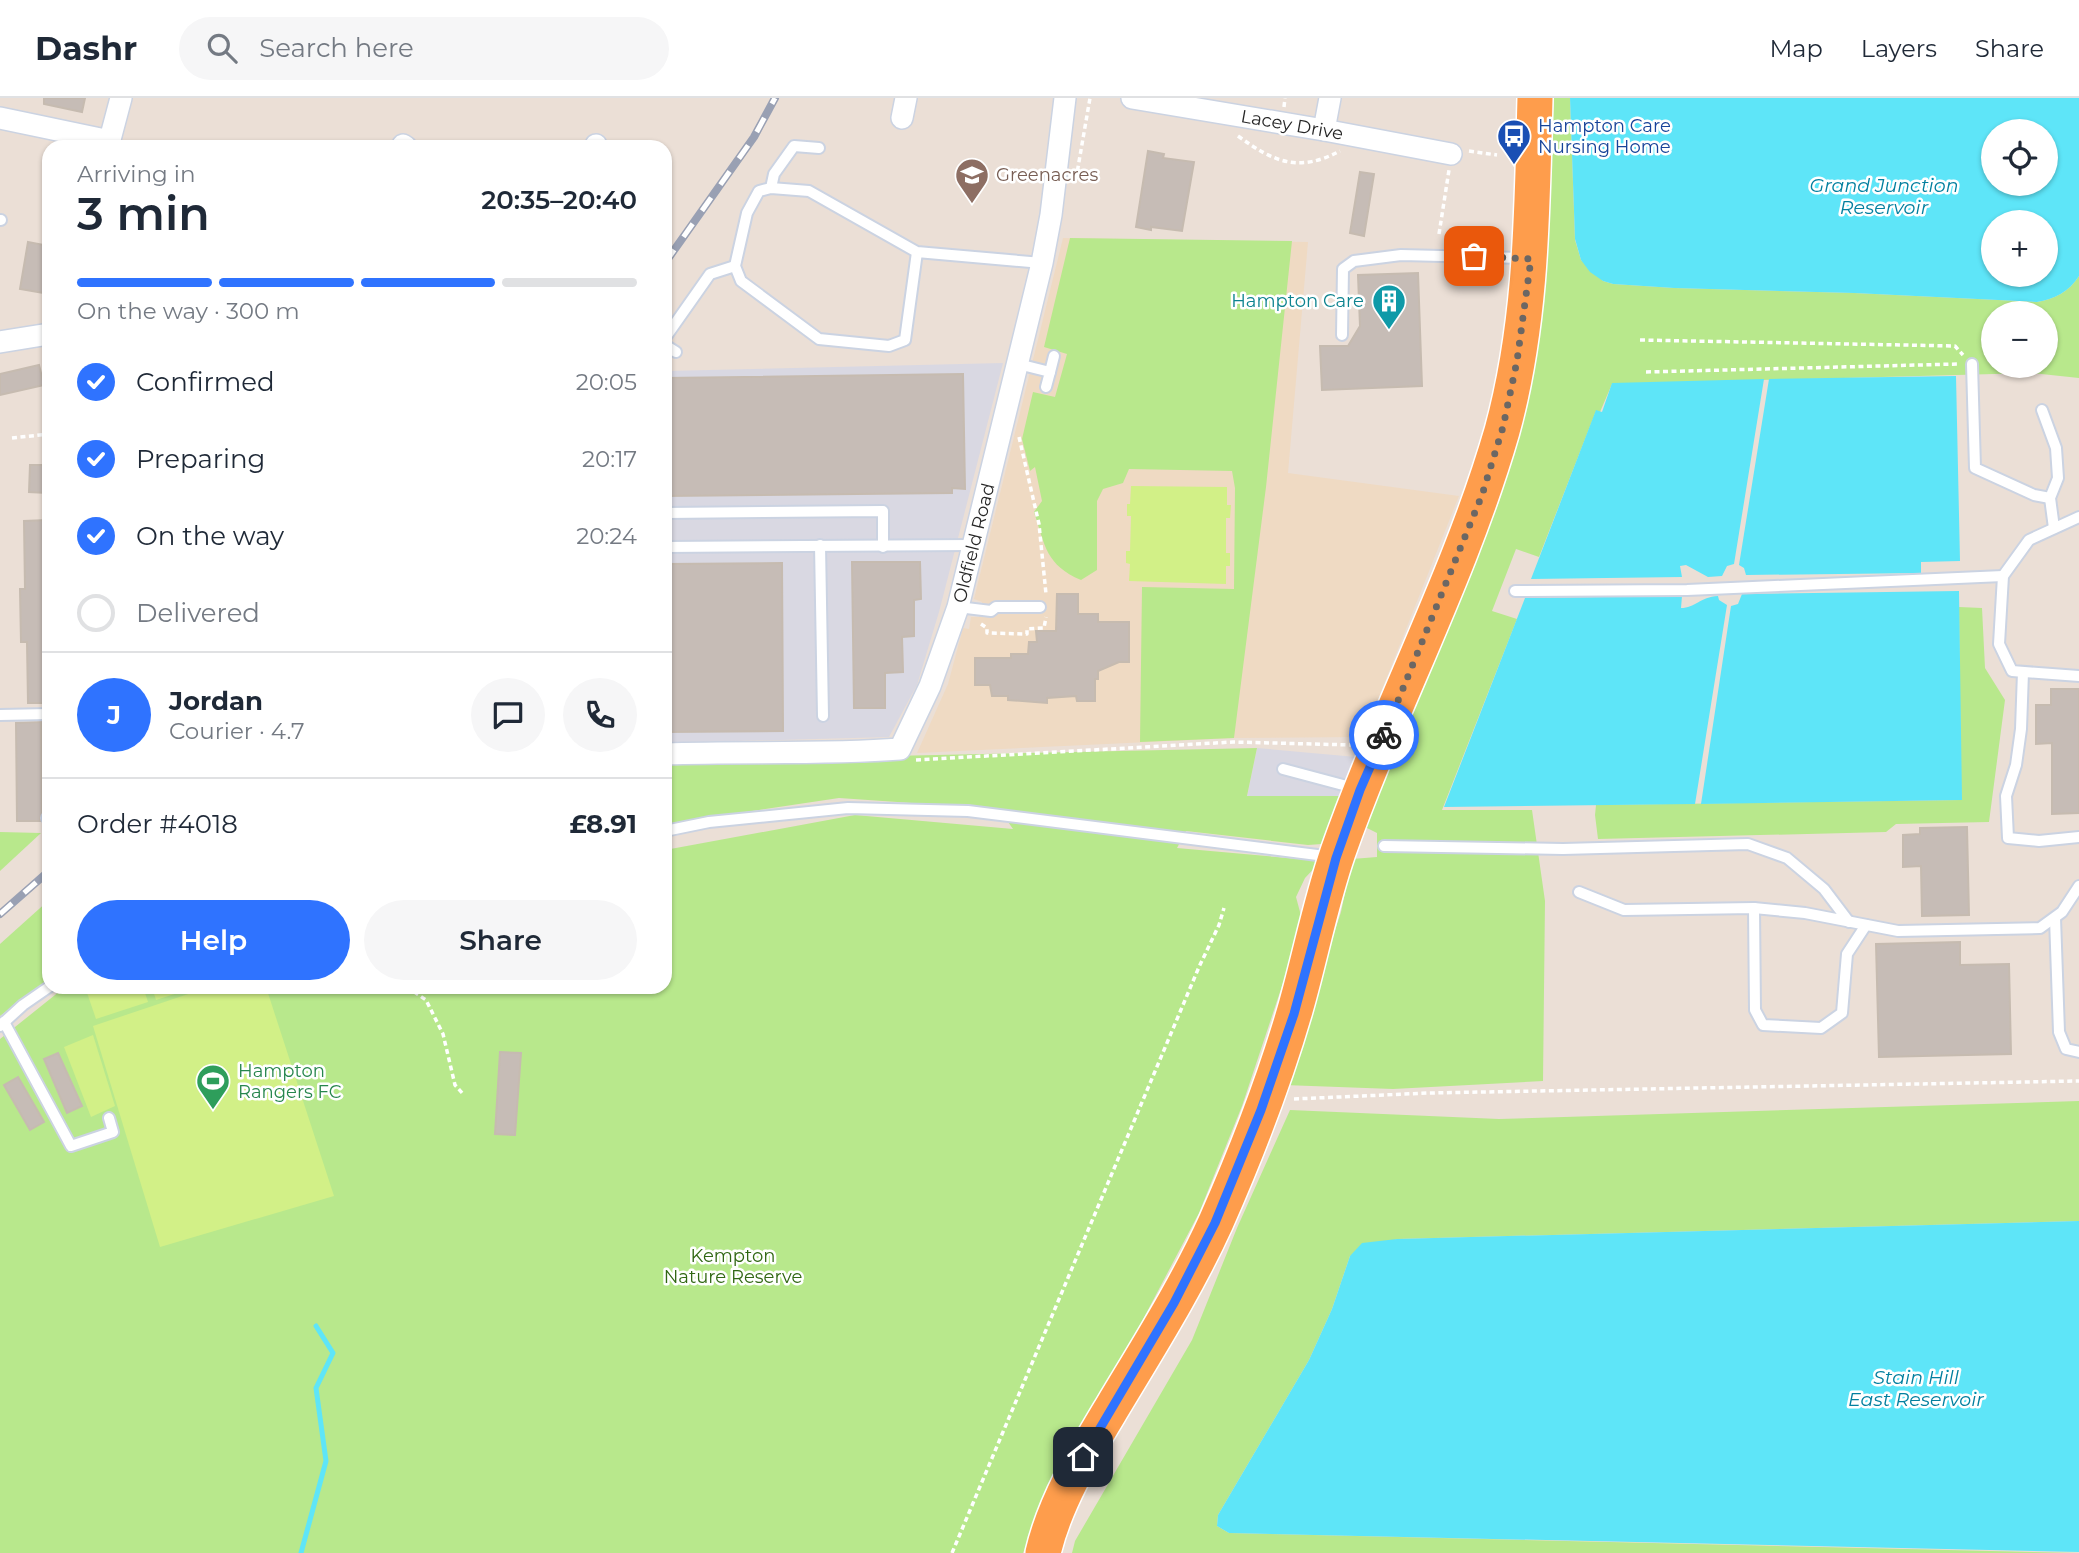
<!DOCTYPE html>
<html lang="en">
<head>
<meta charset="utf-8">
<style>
	body { margin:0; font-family:Montserrat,sans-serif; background:#f6f6f7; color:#1f2937; height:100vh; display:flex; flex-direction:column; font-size:26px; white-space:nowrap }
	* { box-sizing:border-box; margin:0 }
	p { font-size:23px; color:#747a83 }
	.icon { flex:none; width:38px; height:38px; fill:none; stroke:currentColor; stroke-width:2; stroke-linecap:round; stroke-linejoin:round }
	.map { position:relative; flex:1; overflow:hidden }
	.panel { position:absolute; left:42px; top:42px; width:630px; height:854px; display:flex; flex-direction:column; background:#fff; border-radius:21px; box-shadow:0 2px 5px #0004 }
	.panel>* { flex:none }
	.controls { position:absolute; left:1981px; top:21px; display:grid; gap:14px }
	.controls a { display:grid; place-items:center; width:77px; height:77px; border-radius:50%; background:#fff; box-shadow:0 2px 5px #0004; font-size:35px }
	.pin { position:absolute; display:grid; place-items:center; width:60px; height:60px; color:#fff; margin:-30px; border-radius:14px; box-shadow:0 4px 10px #0006 }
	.courier { position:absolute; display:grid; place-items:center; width:70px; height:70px; margin:-35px; border:5px solid #2f73ff; border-radius:50%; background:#fff; color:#222; box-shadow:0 2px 9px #0007 }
	.overview em { font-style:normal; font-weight:600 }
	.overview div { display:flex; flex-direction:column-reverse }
	.overview { display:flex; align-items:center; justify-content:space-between; height:119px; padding:0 35px }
	h1 { font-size:46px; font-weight:600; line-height:52px }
	.bar { display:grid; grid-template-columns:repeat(4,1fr); gap:10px 7px; align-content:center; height:84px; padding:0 35px }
	.bar i { height:9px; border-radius:5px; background:#e0e1e3 }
	.bar .selected { background:#2f73ff }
	.bar p { grid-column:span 4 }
	.line { display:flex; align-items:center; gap:18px; padding:0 35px; border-top:2px solid #e0e1e3 }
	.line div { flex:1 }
	.round { display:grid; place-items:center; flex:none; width:74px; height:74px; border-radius:37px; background:#f6f6f7 }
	ol { padding:0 35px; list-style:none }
	li { display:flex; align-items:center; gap:21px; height:77px }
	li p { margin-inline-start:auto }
	li .icon { padding:7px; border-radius:50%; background:#2f73ff; color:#fff; stroke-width:4 }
	li:last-child { color:#747a83 }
	li i { width:38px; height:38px; border:4px solid #e0e1e3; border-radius:50% }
	.button { display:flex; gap:14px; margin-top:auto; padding:14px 35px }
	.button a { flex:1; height:80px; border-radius:42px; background:#2f73ff; color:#fff; font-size:28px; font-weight:600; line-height:80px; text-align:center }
	.button a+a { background:#f6f6f7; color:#1f2937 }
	header { display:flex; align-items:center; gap:42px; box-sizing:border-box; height:98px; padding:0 35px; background:#fff; border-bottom:2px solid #e0e1e3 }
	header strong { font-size:33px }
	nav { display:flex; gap:38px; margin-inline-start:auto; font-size:24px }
	.search { width:490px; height:63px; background:#f6f6f7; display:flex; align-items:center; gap:18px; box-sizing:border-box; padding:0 24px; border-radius:38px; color:#747a83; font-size:26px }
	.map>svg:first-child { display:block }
</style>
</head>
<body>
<header>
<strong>Dashr</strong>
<div class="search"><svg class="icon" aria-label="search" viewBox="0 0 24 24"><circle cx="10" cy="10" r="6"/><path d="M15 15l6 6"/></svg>Search here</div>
<nav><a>Map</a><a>Layers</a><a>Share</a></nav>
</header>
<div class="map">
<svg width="2079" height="1455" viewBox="0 0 2079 1455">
	<rect width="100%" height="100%" fill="#ebdfd6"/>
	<g fill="#d9d8e2">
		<polygon points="1003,265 939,514 917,587 889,639 665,645 665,273"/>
		<polygon points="1257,650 1356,659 1341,698 1247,699"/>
	</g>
	<polygon fill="#efdac3" points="1063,140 1308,144 1288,375 1459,398 1363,639 1234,640 917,655 948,586 963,530 969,531 971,519 979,519 982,504 974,501"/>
	<g fill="#b8e88c" fill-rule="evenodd">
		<path d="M1554 0H1570L1575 142 1581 162 1603 183 1613 186 1674 190 1854 195 2037 204C2054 201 2069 194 2079 178V280L2032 275 1612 286 1600 314 1596 313 1539 459 1516 451 1492 513 1517 521 1442 712H1532L1545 803 1543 983 1393 991 1284 987 1341 814 1352 761 1377 759V735L1365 729 1499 404 1531 289 1545 175ZM1993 215H2046V268H1993Z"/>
		<path d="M1070 140 1292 143 1266 389 1234 640 1140 644 1142 489 1234 491 1235 390 1232 373 1129 371 1123 385 1103 391 1097 403V472L1081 482C1046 467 1045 448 1034 414L1042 403 1035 369 1030 373 1022 341 1033 294 1055 299 1067 256 1044 249Z"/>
		<polygon points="1959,509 1982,510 1985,570 2005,602 1989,724 1896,726 1886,734 1598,741 1595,717 1596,707 1961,702"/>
		<polygon points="1257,650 1247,698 1341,698 1322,746 1308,747 1186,733 1177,750 1321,763 1305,780 1296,799 1303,825 1242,1008 1199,1115 1129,1248 1055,1380 1023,1455 0,1455 0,941 65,889 665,889 665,752 855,717 1013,731 999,711 839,700 665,726 665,663"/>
		<polygon points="0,734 41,735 0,773"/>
		<polygon points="49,802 49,881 0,918 0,846"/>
		<polygon points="2079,1003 2079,1123 1397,1141 1350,1158 1332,1211 1309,1262 1218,1417 1217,1428 1229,1435 2079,1455 1072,1455 1075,1443 1192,1242 1237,1130 1290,1012 1499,1021"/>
	</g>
	<g fill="#d2f087">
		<polygon points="1131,388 1227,389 1227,407 1231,407 1230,420 1226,420 1226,455 1230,455 1230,468 1226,468 1226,486 1129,483 1130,466 1126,465 1126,453 1130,453 1131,418 1127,418 1127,406 1130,406"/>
		<polygon points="85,889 143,889 148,904 96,921"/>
		<polygon points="152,889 196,889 156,902"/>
		<polygon points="209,889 266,889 334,1098 160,1149 93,928"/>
		<polygon points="93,937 115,1008 91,1019 64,949"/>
	</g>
	<g fill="#5ee5f8" fill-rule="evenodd">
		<path d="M1570 0H2079V178C2069 194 2054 201 2037 204L1854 195 1674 190 1613 186 1603 183 1590 174 1581 162 1575 141ZM2046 33V86H1993V33ZM2046 124V177H1993V124Z"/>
		<polygon points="1956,278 1960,463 1921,464 1921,475 1746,477 1744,470 1739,467 1769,281"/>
		<polygon points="1764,281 1734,466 1727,468 1722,478 1708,479 1686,467 1680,468 1682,479 1531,481 1596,312 1602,314 1612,285"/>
		<polygon points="1959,493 1962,702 1701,706 1731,508 1738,506 1742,496"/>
		<path d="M1682 498 1681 510C1695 510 1700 499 1718 498L1719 502 1727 507 1695 706 1444 709 1525 500Z"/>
		<polygon points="2079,1123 2079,1454 1229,1435 1217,1428 1218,1417 1309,1262 1332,1211 1350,1158 1362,1145 1397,1141"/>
	</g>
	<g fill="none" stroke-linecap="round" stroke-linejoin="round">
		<polyline stroke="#5ee5f8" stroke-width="5" points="301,1455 326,1363 316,1290 333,1255 316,1228"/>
	</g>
	<g fill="#c6bcb6" stroke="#c6bbb0" stroke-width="2">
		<polygon points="44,0 85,0 82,14 44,6"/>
		<polygon points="1148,53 1164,56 1163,60 1194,64 1182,133 1151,129 1151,132 1136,129"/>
		<polygon points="1360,74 1374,76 1364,138 1350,135"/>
		<polygon points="28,144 49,148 49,166 44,195 20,191"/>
		<polygon points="1418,175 1422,288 1322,292 1320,248 1348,248 1360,228 1358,177"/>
		<polygon points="39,267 44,287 0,297 0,276"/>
		<polygon points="963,276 965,391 952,390 952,395 665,398 665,280"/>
		<polygon points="30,367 48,367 47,395 29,394"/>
		<polygon points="47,422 49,605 28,605 27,544 21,544 20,491 25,491 24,423"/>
		<polygon points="852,464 920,464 921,501 914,502 914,538 902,539 903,574 885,575 885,610 854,610"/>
		<polygon points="782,465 783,633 665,634 665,466"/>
		<polygon points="1057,496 1078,496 1078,516 1098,516 1098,524 1129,524 1129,564 1119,564 1098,573 1098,581 1095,581 1095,603 1077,603 1076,598 1047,600 1047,605 1008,602 1008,598 992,598 990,587 975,587 975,560 1011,560 1011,556 1028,556 1029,544 1037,544 1036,533 1056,533"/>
		<polygon points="2051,591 2079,591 2079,715 2052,716 2052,645 2036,646 2036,607 2051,607"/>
		<polygon points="41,624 42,714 40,723 17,723 16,625"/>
		<polygon points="1967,729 1969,817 1922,818 1921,768 1903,769 1903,737 1920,736 1920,730"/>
		<polygon points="1960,844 1960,867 2009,866 2011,956 1879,959 1876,846"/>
		<polygon points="500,954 521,955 515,1037 495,1036"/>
		<polygon points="58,955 82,1008 67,1015 44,961"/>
		<polygon points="18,979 44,1024 30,1032 4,987"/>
	</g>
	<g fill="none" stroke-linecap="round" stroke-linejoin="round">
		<g stroke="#cbd3e2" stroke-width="14">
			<g id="service">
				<polyline points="771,90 774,76 794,48 819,50"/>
				<polyline points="0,122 1,122"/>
				<polyline points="917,154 905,242 889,248 819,241 741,183 735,168 747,115 759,93 771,90 809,93 917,154 1042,165"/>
				<polyline points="1342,237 1343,171 1354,163 1401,157 1523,160"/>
				<polyline points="665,240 710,176 735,168"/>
				<polyline points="665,247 676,254"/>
				<polyline points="1018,266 1050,274 1046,289"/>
				<polyline points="1972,266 1975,370 2034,397 2050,400"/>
				<polyline points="1050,274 1054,258"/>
				<polyline points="2042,312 2056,350 2058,380 2050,400 2054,430"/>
				<polyline points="665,415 883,413 883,449"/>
				<polyline points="2079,419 2029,442 2003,478 1999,546 2012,573 2079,578"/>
				<polyline points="820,447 823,618"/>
				<polyline points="665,449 973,447"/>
				<polyline points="1515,493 1687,492 2003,478"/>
				<polyline points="958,509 991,513 996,509 1040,509"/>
				<polyline points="2023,574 2021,631 2016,667 2006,698 2008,740 2039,743 2079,739"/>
				<polyline points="0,617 49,616"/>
				<polyline points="1283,671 1358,691"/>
				<polyline points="47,720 49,718"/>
				<polyline points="665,733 709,724 848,710 968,713 1333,759"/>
				<polyline points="1384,748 1563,751 1748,746 1787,760 1824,791 1849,824"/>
				<polyline points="1579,794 1624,812 1754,810 1805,815 1898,833 2040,830 2062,814 2079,788"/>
				<polyline points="1754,810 1755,912 1763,927 1821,930 1842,915 1847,856 1866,827"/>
				<polyline points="2055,820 2059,934 2066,951 2079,954"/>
				<polyline points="4,924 71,1048 113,1034 109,1020"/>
				<polyline points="0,928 23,907 49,889"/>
			</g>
		</g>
		<g stroke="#cbd3e2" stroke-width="24">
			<g id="minor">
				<polyline points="1132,0 1324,32 1451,56"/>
				<polyline points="0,20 110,43"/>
				<polyline points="902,20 906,0"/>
				<polyline points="1324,32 1330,0"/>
				<polyline points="403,47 406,49"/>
				<polyline points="108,49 121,0"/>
				<polyline points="595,49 596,47"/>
				<polyline points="0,244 49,236"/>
				<path d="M665 656C743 653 822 657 900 651L930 588 958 509 1042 165 1051 117 1065 0"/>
			</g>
		</g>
		<g stroke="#fff" stroke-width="38">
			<path id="trunk" d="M1043 1455C1055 1403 1086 1353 1113 1308 1149 1248 1187 1188 1216 1124 1246 1056 1274 984 1295 912 1310 860 1320 806 1338 754 1388 612 1460 478 1502 333 1532 224 1532 112 1535 0"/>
		</g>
		<g stroke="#fff" stroke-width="3.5" stroke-dasharray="5 3.5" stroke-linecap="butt">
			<polyline points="1284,9 1285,0"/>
			<path d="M1238 38C1274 64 1298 75 1340 53"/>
			<polyline points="1469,53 1497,57"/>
			<polyline points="1076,81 1090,0"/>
			<polyline points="1439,136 1449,72"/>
			<polyline points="1640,242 1955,248 1963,257"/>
			<polyline points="1646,274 1958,266"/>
			<polyline points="1019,339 1039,426 1046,496"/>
			<polyline points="12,340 49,336"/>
			<polyline points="981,526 987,530 987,535 1027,536 1027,531 1044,530 1046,519"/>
			<polyline points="916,662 1233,644 1352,647"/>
			<polyline points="407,889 426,902 443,936 455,987 464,997"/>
			<polyline points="1294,1001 1429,995 2079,983"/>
			<polyline points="952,1455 1199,869 1219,827 1224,810"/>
		</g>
		<use href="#service" stroke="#fff" stroke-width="10"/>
		<use href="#minor" stroke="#fff" stroke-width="21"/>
		<use href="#trunk" stroke="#fe9d4c" stroke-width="35"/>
		<g stroke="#99a0b3" stroke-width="8">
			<g id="rail">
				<polyline points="665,165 754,39 775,0"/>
				<polyline points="0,816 49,773"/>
			</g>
		</g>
		<use href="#rail" stroke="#fff" stroke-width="5" stroke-dasharray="16" stroke-linecap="butt"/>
	</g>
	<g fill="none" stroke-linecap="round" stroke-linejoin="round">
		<polyline stroke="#6b6764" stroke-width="7" stroke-dasharray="0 12.6" points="1384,637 1482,397 1503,329 1517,263 1531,161 1474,158"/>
		<polyline stroke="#2f73ff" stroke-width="9" points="1083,1359 1174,1205 1215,1125 1261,1012 1294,916 1336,760 1360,692 1384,637"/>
	</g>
	<defs>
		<g id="bus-pin" transform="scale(1.75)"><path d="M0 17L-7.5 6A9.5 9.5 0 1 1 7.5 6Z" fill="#1a4fb4" stroke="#fff"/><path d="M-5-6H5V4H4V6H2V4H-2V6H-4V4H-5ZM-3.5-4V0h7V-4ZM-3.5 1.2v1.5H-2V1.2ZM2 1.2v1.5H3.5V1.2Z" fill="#fff"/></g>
		<g id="school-pin" transform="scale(1.75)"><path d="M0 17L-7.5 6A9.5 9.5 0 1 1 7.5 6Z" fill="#8d6e63" stroke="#fff"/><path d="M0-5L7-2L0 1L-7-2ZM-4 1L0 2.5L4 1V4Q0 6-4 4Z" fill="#fff"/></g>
		<g id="building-pin" transform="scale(1.75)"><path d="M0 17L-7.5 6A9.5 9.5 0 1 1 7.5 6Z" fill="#0f9aa8" stroke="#fff"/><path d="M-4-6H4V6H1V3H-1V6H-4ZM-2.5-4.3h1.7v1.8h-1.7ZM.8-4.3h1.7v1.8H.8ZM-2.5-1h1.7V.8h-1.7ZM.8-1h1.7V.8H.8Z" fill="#fff"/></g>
		<g id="stadium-pin" transform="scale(1.75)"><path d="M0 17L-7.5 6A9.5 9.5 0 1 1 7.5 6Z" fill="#2e9e5b" stroke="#fff"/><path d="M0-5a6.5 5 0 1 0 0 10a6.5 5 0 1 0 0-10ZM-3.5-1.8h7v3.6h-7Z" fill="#fff"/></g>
	</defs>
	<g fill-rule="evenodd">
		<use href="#bus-pin" x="1514" y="38"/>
		<use href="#school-pin" x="972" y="77"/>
		<use href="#building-pin" x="1389" y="203"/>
		<use href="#stadium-pin" x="213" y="983"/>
	</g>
	<g text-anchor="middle" stroke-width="5" stroke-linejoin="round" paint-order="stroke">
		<g font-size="18" fill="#262626" stroke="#fff">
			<text transform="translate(1292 27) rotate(10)" y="6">Lacey Drive</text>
			<text transform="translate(974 445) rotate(-76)" y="6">Oldfield Road</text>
		</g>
		<g font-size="18" fill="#164399" stroke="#fff" text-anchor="start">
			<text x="1538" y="34">Hampton Care<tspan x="1538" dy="21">Nursing Home</tspan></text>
		</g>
		<g font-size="18" fill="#785e54" stroke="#fff" text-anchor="start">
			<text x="996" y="83">Greenacres</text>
		</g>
		<g font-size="18" fill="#0d838f" stroke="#fff" text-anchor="end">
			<text x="1364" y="209">Hampton Care</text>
		</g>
		<g font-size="18" fill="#27864d" stroke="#fff" text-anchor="start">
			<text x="238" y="979">Hampton<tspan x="238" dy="21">Rangers FC</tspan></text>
		</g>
		<g font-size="18" fill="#306713" stroke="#fff">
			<text x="733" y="1164">Kempton<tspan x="733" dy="21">Nature Reserve</tspan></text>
		</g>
		<g font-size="19" font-style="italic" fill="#027f9f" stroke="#fff">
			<text x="1884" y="94">Grand Junction<tspan x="1884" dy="22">Reservoir</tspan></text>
			<text x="1916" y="1286">Stain Hill<tspan x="1916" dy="22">East Reservoir</tspan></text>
		</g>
	</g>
</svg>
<div class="controls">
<a><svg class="icon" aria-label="locate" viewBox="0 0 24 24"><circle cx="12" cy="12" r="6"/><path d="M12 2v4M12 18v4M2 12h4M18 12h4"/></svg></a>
<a>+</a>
<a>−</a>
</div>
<div class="pin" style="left:1474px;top:158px;background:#ea580c"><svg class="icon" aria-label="bag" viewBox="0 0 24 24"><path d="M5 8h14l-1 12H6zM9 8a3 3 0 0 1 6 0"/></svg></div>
<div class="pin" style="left:1083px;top:1359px;background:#1f2937"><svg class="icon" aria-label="home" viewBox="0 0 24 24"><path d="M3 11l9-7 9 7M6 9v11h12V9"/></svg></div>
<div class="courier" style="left:1384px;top:637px"><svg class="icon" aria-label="bike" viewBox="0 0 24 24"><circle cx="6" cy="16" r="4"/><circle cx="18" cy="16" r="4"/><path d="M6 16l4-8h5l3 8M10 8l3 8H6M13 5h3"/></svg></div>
<section class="panel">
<div class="overview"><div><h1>3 min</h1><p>Arriving in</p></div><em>20:35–20:40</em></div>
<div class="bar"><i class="selected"></i><i class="selected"></i><i class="selected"></i><i></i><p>On the way · 300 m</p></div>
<ol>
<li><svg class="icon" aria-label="check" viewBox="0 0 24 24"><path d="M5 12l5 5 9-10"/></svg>Confirmed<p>20:05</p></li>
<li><svg class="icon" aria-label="check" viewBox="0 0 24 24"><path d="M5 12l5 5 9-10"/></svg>Preparing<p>20:17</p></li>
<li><svg class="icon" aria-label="check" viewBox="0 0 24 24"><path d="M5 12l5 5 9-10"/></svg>On the way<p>20:24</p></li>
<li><i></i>Delivered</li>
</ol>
<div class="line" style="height:126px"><b class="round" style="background:#2f73ff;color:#fff">J</b><div><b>Jordan</b><p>Courier · 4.7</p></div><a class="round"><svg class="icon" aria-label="chat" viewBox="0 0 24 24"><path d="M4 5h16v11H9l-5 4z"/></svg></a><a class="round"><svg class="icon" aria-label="phone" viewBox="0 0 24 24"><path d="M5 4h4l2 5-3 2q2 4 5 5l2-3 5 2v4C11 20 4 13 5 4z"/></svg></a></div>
<div class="line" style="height:91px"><div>Order #4018</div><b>£8.91</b></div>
<div class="button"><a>Help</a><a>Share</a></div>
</section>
</div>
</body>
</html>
